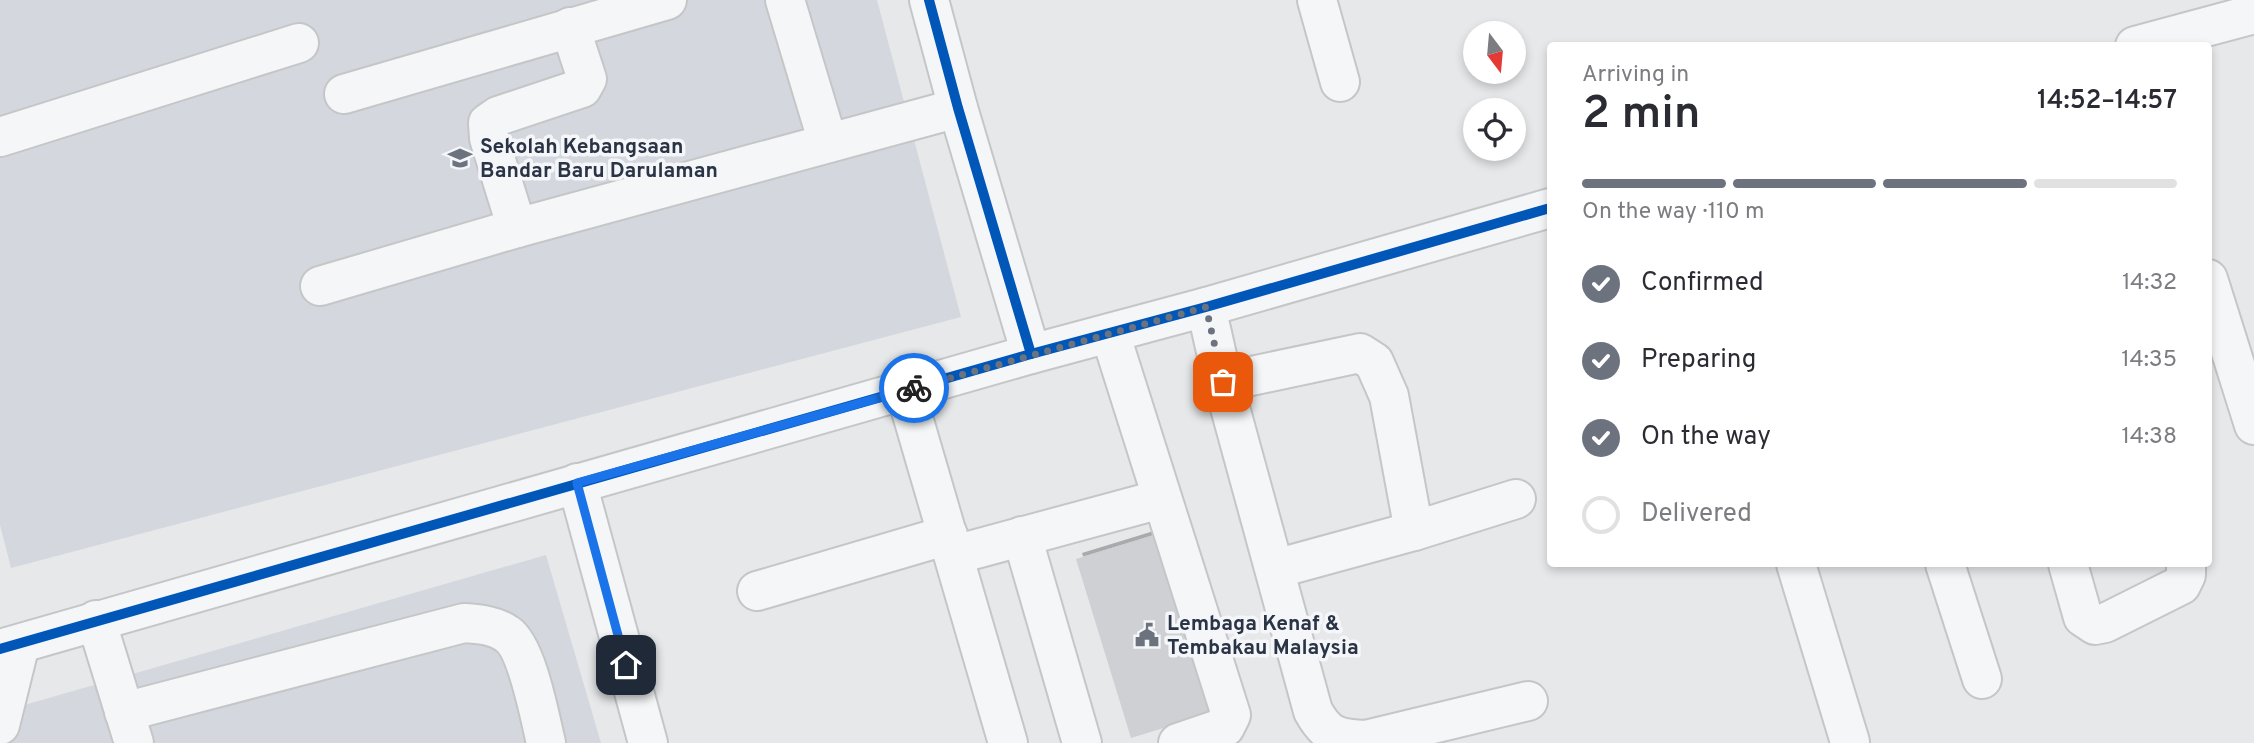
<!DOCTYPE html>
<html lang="en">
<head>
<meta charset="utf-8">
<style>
	body { margin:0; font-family:Overpass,sans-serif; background:#f7f7f7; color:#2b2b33; height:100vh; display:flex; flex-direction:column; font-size:26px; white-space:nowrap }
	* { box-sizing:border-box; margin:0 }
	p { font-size:23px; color:#7c7c81 }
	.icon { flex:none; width:38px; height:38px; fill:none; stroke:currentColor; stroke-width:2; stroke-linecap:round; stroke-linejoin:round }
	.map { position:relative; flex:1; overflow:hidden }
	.panel { position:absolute; left:1547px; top:42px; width:665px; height:525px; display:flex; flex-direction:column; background:#fff; border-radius:7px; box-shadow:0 4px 10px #0003 }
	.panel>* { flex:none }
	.needle { width:46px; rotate:164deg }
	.fabs { position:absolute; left:1463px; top:21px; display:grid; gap:14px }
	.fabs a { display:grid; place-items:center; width:63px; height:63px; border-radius:50%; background:#fff; box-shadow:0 4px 10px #0003; font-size:35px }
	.pin { position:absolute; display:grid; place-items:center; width:60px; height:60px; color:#fff; margin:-30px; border-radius:14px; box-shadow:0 4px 10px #0006 }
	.courier { position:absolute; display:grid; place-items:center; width:70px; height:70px; margin:-35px; border:5px solid #1a73e8; border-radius:50%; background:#fff; color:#222; box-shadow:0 2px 9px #0007 }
	.headline em { font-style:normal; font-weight:600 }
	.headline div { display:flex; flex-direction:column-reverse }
	.headline { display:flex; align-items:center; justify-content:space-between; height:119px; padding:0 35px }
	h1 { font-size:46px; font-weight:600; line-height:52px }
	.bar { display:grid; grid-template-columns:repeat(4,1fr); gap:10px 7px; align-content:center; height:84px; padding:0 35px }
	.bar i { height:9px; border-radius:5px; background:#e1e1e2 }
	.bar .selected { background:#6c737f }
	.bar p { grid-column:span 4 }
	ol { padding:0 35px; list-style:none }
	li { display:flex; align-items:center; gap:21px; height:77px }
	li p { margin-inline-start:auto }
	li .icon { padding:7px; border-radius:50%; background:#6c737f; color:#fff; stroke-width:4 }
	li:last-child { color:#7c7c81 }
	li i { width:38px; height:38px; border:4px solid #e1e1e2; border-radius:50% }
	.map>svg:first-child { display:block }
</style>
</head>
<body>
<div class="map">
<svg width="2254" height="743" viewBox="0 0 2254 743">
	<defs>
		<filter id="shadow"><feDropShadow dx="6" dy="-6" stdDeviation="0" flood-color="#0004"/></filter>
	</defs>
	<rect width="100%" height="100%" fill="#e6e8ea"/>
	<g fill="#d4d7dd">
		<polygon points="0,0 877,0 961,317 11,568 0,525"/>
		<polygon points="546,555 601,743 0,743 0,712"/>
	</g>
	<polygon fill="#ced0d3" filter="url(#shadow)" points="1164,532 1219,711 1131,738 1076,559"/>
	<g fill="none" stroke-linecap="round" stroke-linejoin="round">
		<g stroke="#c4c6c8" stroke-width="42">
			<g id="minor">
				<polyline points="785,0 828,143"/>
				<polyline points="929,0 958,108 1031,354"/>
				<polyline points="1317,0 1340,82"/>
				<polyline points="2135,46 2254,14"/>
				<polyline points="344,94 667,0"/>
				<polyline points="0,137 299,43"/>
				<polyline points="517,228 489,138 488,123 498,116 582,88 587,79 570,27"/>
				<polyline points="2208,279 2254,425"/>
				<polyline points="320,286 517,228 958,108"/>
				<path d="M1206 307 1223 382 1313 711C1327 736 1337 739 1366 740L1528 701"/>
				<polyline points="1110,333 1231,715 1225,727 1178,743"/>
				<polyline points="1223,382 1360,353 1374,362 1389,396 1414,531"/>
				<polyline points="905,390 1008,743"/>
				<polyline points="577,483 648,743"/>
				<polyline points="1022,536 1082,743"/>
				<polyline points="954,555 1161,499"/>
				<polyline points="1796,564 1850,742"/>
				<polyline points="1945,564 1982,679"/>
				<polyline points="2068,564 2083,617 2095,625 2105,623 2181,585 2186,575 2186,564"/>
				<polyline points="1275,569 1414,531 1516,499"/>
				<polyline points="757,591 948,535"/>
				<polyline points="96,620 134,743"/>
				<polyline points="0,649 1031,354 1206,307 1550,208"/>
				<path d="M124 712 464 623C479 624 494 625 507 634 527 647 540 718 546 743"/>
				<polyline points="0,725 20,644"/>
			</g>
		</g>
		<use href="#minor" stroke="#f5f6f7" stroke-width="38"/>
		<g stroke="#f4f6f9" stroke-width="15">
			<g id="cycleway">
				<polyline points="929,0 958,108 1031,354"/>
				<polyline points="0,649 1031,354 1206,307 1550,208"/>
			</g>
		</g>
		<use href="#cycleway" stroke="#0057b8" stroke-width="10"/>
	</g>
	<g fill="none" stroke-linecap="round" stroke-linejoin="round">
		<polyline stroke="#6c737f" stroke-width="7" stroke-dasharray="0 12.6" points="914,388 1206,307 1223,382"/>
		<polyline stroke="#1a73e8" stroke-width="9" points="626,665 577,483 914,388"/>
	</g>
	<defs>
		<g id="school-bare" transform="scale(1.89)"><path d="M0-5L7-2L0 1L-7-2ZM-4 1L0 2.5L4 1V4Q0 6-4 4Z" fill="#6c737f" stroke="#f4f6f9" stroke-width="2.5" paint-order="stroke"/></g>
		<g id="civic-bare" transform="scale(1.89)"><path d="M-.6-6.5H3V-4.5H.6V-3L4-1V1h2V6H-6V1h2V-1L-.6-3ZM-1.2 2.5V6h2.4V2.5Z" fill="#6c737f" stroke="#f4f6f9" stroke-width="2.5" paint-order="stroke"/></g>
	</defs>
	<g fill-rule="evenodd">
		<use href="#school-bare" x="460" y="158"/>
		<use href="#civic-bare" x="1147" y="635"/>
	</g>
	<g text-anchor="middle" stroke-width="7" stroke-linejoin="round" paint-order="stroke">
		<g font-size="21" font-weight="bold" fill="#2b3445" stroke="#f4f6f9" text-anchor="start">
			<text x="480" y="153">Sekolah Kebangsaan<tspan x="480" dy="24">Bandar Baru Darulaman</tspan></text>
			<text x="1167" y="630">Lembaga Kenaf &amp;<tspan x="1167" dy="24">Tembakau Malaysia</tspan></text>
		</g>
	</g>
</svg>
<div class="fabs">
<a><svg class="needle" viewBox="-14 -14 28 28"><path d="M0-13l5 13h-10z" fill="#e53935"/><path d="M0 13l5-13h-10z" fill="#7c7c81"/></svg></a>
<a><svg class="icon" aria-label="locate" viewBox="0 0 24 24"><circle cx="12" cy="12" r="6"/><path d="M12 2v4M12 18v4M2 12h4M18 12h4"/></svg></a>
</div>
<div class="pin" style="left:1223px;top:382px;background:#ea580c"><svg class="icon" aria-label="bag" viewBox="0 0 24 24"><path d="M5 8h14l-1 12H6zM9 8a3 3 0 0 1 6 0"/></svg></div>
<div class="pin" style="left:626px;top:665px;background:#1f2937"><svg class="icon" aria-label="home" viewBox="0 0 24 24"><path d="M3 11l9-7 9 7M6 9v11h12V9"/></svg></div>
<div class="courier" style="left:914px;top:388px"><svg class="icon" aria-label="bike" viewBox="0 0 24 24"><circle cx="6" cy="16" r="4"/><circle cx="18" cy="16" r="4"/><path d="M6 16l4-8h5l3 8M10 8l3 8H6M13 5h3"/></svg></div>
<section class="panel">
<div class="headline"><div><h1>2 min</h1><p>Arriving in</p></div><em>14:52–14:57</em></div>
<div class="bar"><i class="selected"></i><i class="selected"></i><i class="selected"></i><i></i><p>On the way · 110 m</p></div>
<ol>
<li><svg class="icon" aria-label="check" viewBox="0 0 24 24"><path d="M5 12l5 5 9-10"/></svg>Confirmed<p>14:32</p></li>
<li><svg class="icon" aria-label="check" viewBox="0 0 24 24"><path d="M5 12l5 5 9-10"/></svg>Preparing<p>14:35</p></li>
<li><svg class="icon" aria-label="check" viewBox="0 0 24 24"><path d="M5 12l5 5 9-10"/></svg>On the way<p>14:38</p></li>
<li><i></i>Delivered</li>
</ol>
</section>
</div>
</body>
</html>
